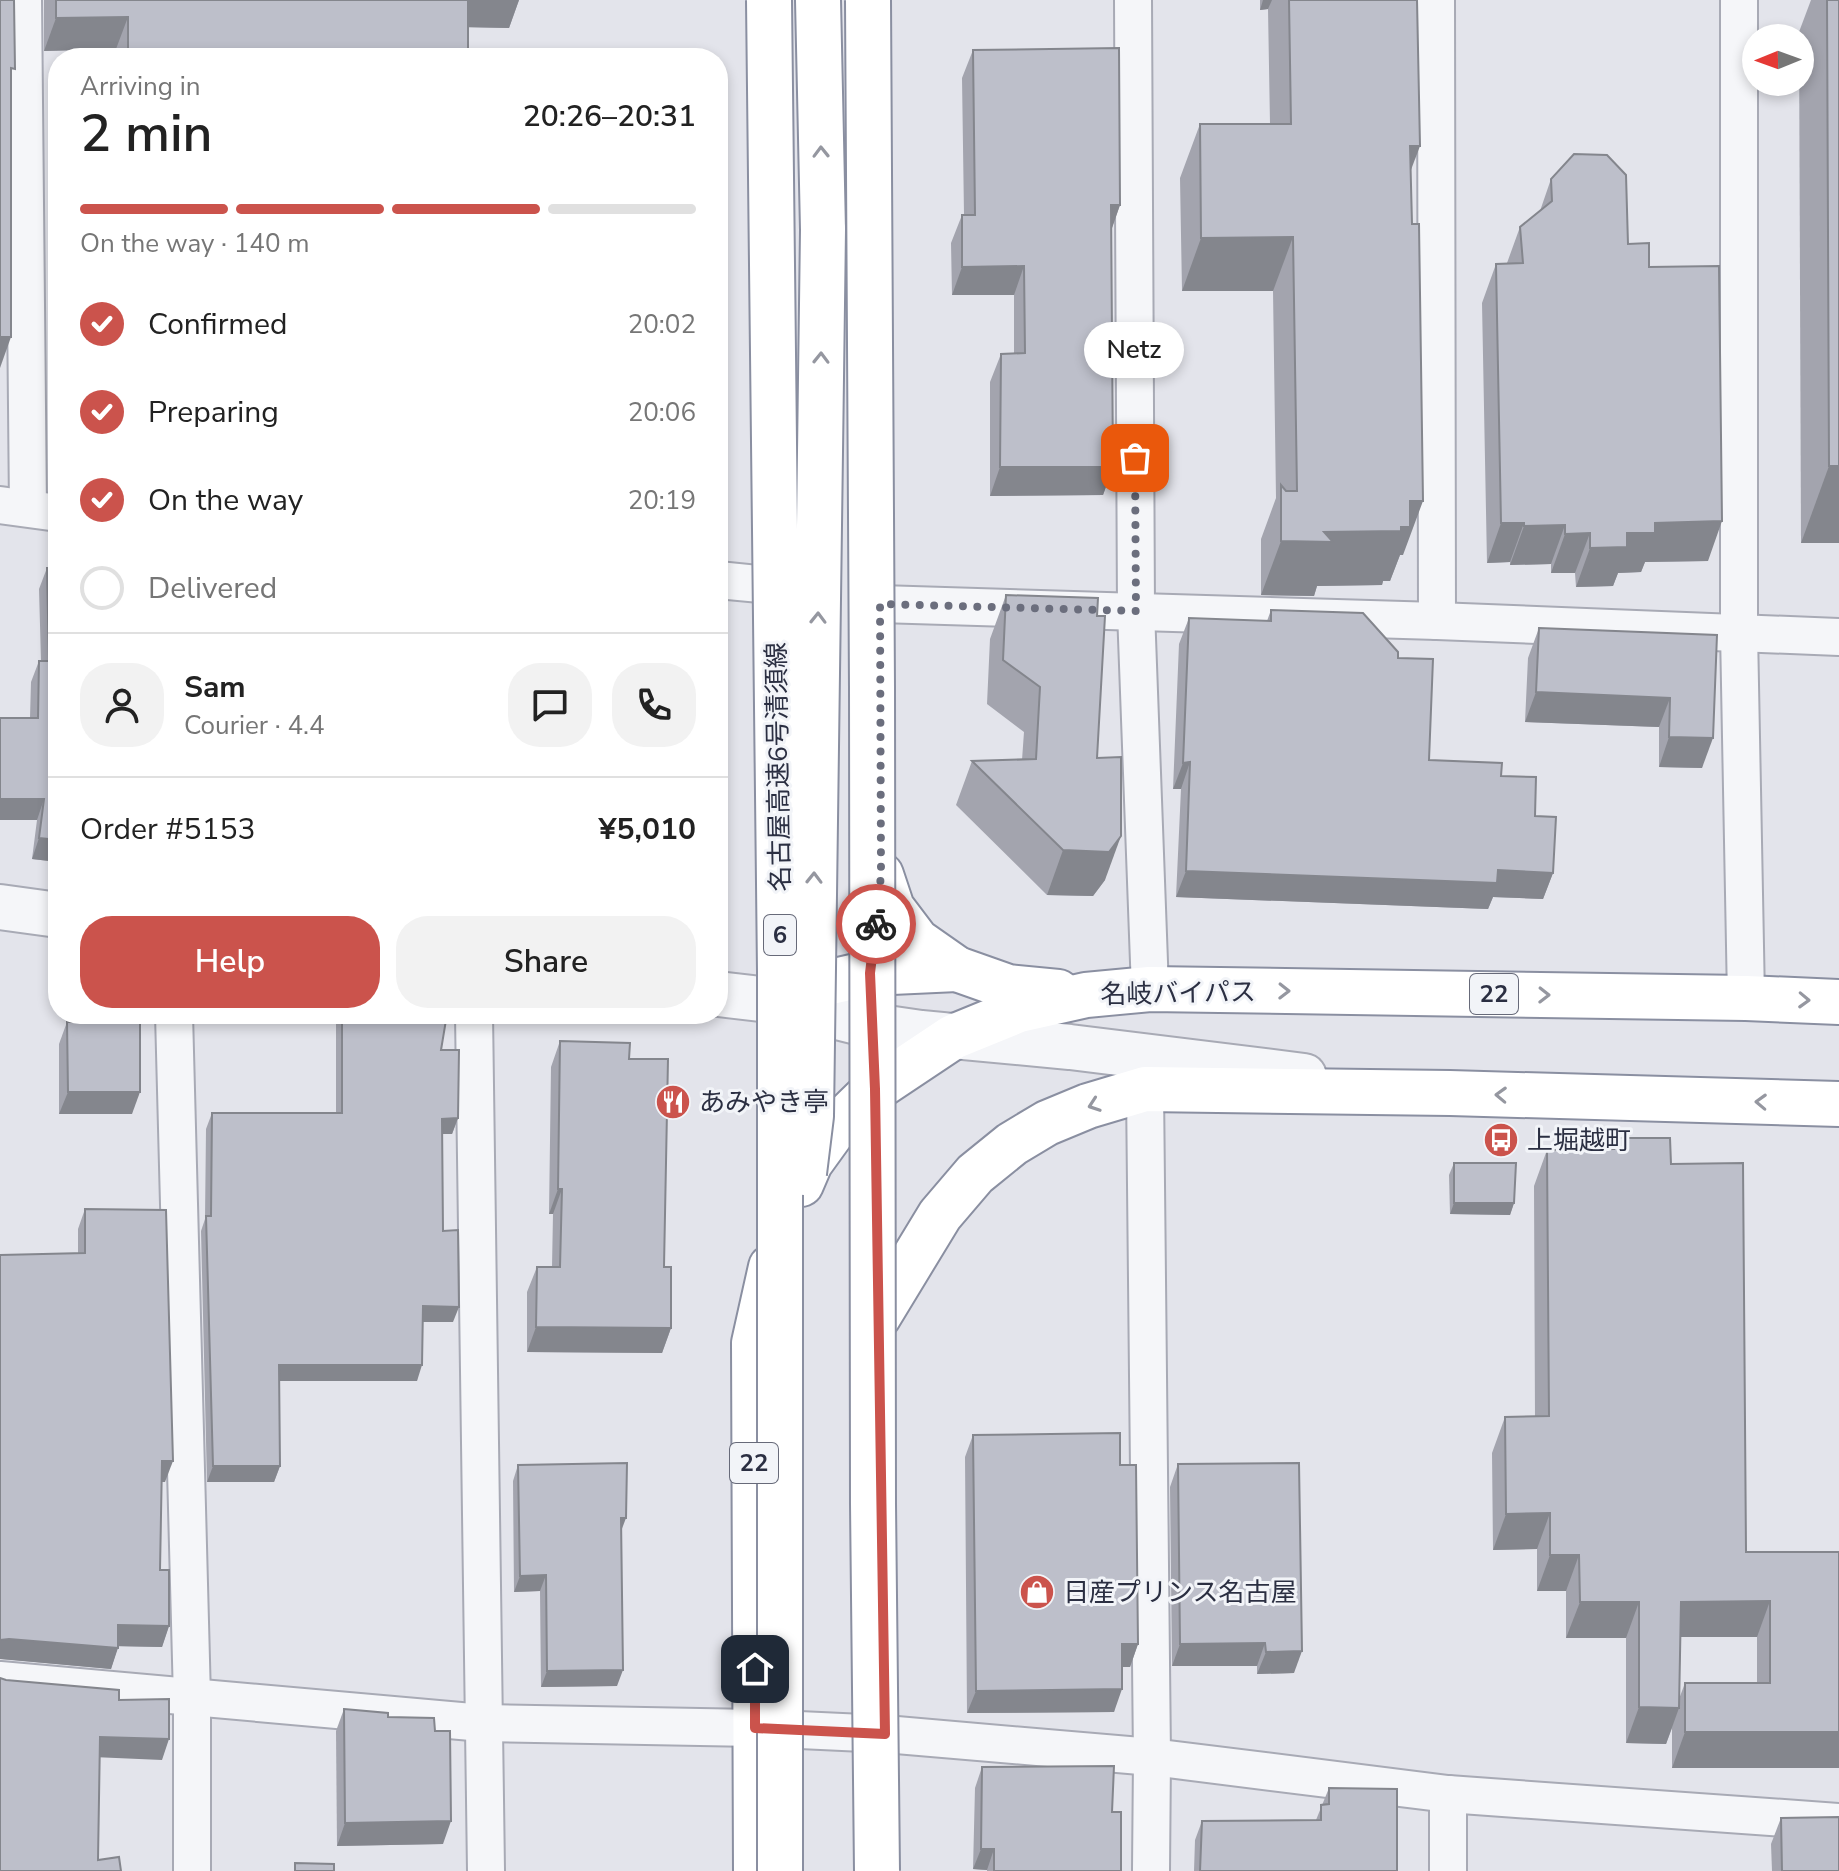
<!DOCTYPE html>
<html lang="en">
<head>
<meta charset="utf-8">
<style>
	body { margin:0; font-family:"Nunito Sans","Noto Sans JP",sans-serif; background:#f2f2f2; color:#222; height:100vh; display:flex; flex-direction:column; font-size:30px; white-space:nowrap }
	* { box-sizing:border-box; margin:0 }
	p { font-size:26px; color:#767676 }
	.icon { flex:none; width:44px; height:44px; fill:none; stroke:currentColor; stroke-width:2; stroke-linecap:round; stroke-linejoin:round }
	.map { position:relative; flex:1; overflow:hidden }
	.details { position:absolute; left:48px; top:48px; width:680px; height:976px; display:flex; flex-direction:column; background:#fff; border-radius:32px; box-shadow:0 4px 12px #0003 }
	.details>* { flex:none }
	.needle { width:52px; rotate:269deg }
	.tools { position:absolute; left:1742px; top:24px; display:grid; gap:16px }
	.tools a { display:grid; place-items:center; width:72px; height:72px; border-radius:50%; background:#fff; box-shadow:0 4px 12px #0003; font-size:40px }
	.pin { position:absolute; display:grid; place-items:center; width:68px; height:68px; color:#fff; margin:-34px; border-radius:16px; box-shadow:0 4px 12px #0006 }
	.courier { position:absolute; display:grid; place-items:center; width:80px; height:80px; margin:-40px; border:6px solid #cb534c; border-radius:50%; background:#fff; color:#222; box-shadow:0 2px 10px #0007 }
	.bubble { position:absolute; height:56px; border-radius:28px; background:#fff; box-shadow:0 4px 12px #0003; font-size:26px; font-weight:600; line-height:56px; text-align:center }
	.summary em { font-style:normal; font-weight:600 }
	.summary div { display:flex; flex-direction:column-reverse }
	.summary { display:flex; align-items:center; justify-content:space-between; height:136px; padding:0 32px }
	h1 { font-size:52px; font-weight:600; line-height:60px }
	.bar { display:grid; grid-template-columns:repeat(4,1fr); gap:12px 8px; align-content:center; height:96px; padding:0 32px }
	.bar i { height:10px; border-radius:6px; background:#e0e0e0 }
	.bar .active { background:#cb534c }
	.bar p { grid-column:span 4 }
	.line { display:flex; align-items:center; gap:20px; padding:0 32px; border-top:2px solid #e0e0e0 }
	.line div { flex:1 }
	.round { display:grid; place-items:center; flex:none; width:84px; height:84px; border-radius:32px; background:#f2f2f2 }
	ol { padding:0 32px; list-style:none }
	li { display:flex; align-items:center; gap:24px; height:88px }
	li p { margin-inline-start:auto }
	li .icon { padding:8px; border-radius:50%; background:#cb534c; color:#fff; stroke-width:4 }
	li:last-child { color:#767676 }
	li i { width:44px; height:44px; border:4px solid #e0e0e0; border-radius:50% }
	.cta { display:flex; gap:16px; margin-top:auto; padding:16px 32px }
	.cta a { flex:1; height:92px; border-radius:32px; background:#cb534c; color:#fff; font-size:32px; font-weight:600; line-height:92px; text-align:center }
	.cta a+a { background:#f2f2f2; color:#222 }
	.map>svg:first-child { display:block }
</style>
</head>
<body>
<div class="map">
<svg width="1839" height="1871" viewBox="0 0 1839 1871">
	<rect width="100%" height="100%" fill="#e3e4eb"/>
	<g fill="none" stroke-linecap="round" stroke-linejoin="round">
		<g stroke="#a8aab5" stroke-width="40">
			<g id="minor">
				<polyline points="23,0 28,508"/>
				<polyline points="1133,0 1136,611 1150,989"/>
				<polyline points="1436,0 1437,621"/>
				<polyline points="1739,0 1739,632 1746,998"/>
				<polyline points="0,505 58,513"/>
				<polyline points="718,580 769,585"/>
				<polyline points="880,604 1437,621 1839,637"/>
				<polyline points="174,1014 192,1698 192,1871"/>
				<polyline points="474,1014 486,1871"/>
				<polyline points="1145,1089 1152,1757 1151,1871"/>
				<polyline points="0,1680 483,1723 755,1728 885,1734 1152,1757 1448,1794 1839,1822"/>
				<polyline points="1448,1871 1448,1794"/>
			</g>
		</g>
		<g stroke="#a8aab5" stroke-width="48">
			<g id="tertiary">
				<polyline points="0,907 58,915"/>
				<polyline points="718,994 769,1000 873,1026 921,1033 1070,1047 1304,1076"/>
			</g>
		</g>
		<g stroke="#8a8fa1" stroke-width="48">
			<g id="trunk">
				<polyline points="881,875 892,908 917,941 957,969 1008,987 1058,992"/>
				<polyline points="778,996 804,988 870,973 957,969"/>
				<polyline points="801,1184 810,1163 836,1127 875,1089 953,1037 1019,1010 1086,995 1150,989 1746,998 1839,1002"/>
				<polyline points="878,1317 940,1215 975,1174 1012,1144 1047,1123 1088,1106 1145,1089 1450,1093 1839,1104"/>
				<polyline points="756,1871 754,1343 771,1267"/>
			</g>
		</g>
		<g stroke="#8a8fa1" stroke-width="48">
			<polyline id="motorway" points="818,0 823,230"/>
		</g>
		<use href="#minor" stroke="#f5f6f9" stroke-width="36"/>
		<use href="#tertiary" stroke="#f5f6f9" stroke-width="44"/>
		<use href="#trunk" stroke="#fff" stroke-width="44"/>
		<use href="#motorway" stroke="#fff" stroke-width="44"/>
		<g stroke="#8a8fa1" stroke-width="48" stroke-linecap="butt">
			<g id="motorway-bridge">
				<polyline points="769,0 780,971 780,1871"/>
				<polyline points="868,0 872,687 873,1504 877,1871"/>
				<polyline points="804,1173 811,1116 823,230"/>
			</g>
		</g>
		<use href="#motorway-bridge" stroke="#fff" stroke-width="44"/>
	</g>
	<g fill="#a3a4ae" fill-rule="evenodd">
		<polygon points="44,0 519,0 509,28 468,27 468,58 116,58 116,49 44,51"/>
		<polygon points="1260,0 1417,0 1411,170 1403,555 1400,555 1390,581 1383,581 1382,585 1317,586 1314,596 1261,595 1261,539 1276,498 1273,291 1182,291 1180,178 1200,124 1270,124 1268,9 1260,10"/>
		<polygon points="1811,0 1839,0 1839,543 1801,543 1799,32"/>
		<polygon points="973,50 1120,205 1111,230 1113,467 1103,495 990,496 990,382 1001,354 1014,353 1014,295 952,295 951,243 962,215 964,215 962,78"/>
		<polygon points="1551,179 1628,244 1649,267 1708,561 1645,562 1641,572 1618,573 1613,586 1576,587 1575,573 1551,573 1551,564 1510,565 1510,562 1487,563 1482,303 1496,264 1507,263 1520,227 1540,211"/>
		<polygon points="58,521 58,862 32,859 37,820 0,820 0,718 30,718 31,682 39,661 41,661 39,589 47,568 48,568 48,543 56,522"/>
		<polygon points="1006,595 1097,616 1097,758 1105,880 1093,896 1047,895 956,805 972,761 1022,760 1024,732 987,704 990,639"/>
		<polygon points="1271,610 1398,658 1429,760 1501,776 1535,816 1553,873 1543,899 1493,897 1488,909 1176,897 1181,789 1173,789 1179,644 1189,618 1267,621"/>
		<polygon points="1539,628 1717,635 1702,768 1659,767 1659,727 1525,722 1528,658"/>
		<polygon points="336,1014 447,1014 441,1050 458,1118 452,1134 443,1134 443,1231 453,1322 423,1322 417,1381 279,1381 280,1466 274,1482 207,1482 201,1231 205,1219 206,1129 212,1113 336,1113"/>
		<polygon points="67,1022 132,1114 59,1114 59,1044"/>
		<polygon points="560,1041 629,1059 671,1328 662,1353 527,1352 527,1292 537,1267 552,1267 553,1214 549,1214 551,1067"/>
		<path d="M1615 1138 1671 1164 1746 1552H1839V1768H1672V1728L1666 1744 1626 1743V1638H1566V1591H1537V1549L1493 1550 1492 1453 1505 1417H1535L1534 1186 1547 1150 1611 1149ZM1681 1637H1757V1683H1685L1679 1699Z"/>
		<polygon points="1454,1163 1514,1203 1510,1215 1450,1214 1449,1175"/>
		<polygon points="85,1209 165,1482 161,1482 160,1570 169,1626 162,1647 118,1646 111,1669 2,1659 78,1253 78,1229"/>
		<polygon points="973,1435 1120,1465 1138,1644 1130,1667 1122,1667 1114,1712 967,1713 965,1457"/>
		<polygon points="1178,1464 1294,1673 1257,1674 1257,1666 1172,1666 1170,1487"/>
		<polygon points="518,1465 621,1532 617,1686 541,1687 540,1591 514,1592 513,1481"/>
		<polygon points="344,1709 388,1717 435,1731 443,1844 337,1846 336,1731"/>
		<polygon points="982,1767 1112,1812 1121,1871 987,1871 987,1870 973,1869 975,1788"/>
		<polygon points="1329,1788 1397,1871 1194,1871 1195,1840 1202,1821 1316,1820"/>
		<polygon points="1781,1818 1839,1871 1772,1871 1771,1844"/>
	</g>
	<g fill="#84868d">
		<polygon points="465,0 519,0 509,28 456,27"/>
		<polygon points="1263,0 1272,0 1268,9 1260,10"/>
		<polygon points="128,17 116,49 44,51 56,18"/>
		<polygon points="1410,146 1420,146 1400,199"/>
		<polygon points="1111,205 1120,205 1110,234"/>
		<polygon points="1293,237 1273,291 1182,291 1201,238"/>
		<polygon points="1024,266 1014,295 952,295 962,267"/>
		<polygon points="0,337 11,337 0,368"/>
		<polygon points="1829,466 1839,466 1839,543 1801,543"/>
		<polygon points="1000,467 1113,467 1103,495 990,496"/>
		<polygon points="1410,501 1423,501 1403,555 1400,555 1390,581 1383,581 1382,585 1317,586 1314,596 1261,595 1281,541"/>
		<polygon points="1722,521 1708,561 1645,562 1641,572 1618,573 1613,586 1576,587 1590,548 1655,523"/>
		<polygon points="1501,523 1524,523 1510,562 1487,563"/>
		<polygon points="1565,525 1551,564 1510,565 1524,526"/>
		<polygon points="1590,533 1575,573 1551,573 1565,534"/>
		<polygon points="1536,692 1670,698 1659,727 1525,722"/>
		<polygon points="1669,737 1713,738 1702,768 1659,767"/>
		<polygon points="1190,762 1181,789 1173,789 1183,763"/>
		<polygon points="0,799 44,799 37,820 0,820"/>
		<polygon points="1121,836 1105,880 1093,896 1047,895 1063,850"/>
		<polygon points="39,838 58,840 58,862 32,859"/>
		<polygon points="1498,870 1553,873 1543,899 1493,897 1488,909 1176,897 1186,871"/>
		<polygon points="68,1092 140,1092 132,1114 59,1114"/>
		<polygon points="458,1118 452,1134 437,1134 442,1119"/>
		<polygon points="558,1189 562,1189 553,1214 549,1214"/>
		<polygon points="1454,1203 1514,1203 1510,1215 1450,1214"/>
		<polygon points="423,1306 459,1307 453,1322 418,1322"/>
		<polygon points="536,1327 671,1328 662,1353 527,1352"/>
		<polygon points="279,1365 422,1365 417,1381 274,1381"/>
		<polygon points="162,1461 173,1461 165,1482 154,1482"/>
		<polygon points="213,1466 280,1466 274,1482 207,1482"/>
		<polygon points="1550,1513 1537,1549 1493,1550 1506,1514"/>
		<polygon points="621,1518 626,1518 620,1534"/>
		<polygon points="1550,1555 1579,1555 1566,1591 1537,1591"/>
		<polygon points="546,1575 540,1591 514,1592 520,1576"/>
		<polygon points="1770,1601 1757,1637 1668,1637 1681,1602"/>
		<polygon points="1580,1602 1639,1602 1626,1638 1566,1638"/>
		<polygon points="118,1625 169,1626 162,1647 110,1646"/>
		<polygon points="9,1639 118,1648 111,1669 0,1659 0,1640"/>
		<polygon points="1265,1643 1257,1666 1172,1666 1180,1644"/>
		<polygon points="1122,1644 1138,1644 1130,1667 1114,1667"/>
		<polygon points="1302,1651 1294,1673 1257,1674 1266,1652"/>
		<polygon points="623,1670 617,1686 541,1687 547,1671"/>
		<polygon points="1122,1689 1114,1712 967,1713 976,1691"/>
		<polygon points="1639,1707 1679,1708 1666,1744 1626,1743"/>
		<polygon points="1685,1732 1839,1732 1839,1768 1672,1768"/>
		<polygon points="100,1737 169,1739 162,1760 93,1757"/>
		<polygon points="451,1821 443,1844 337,1846 345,1823"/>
		<polygon points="981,1849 994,1849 987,1870 973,1869"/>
	</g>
	<g fill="#bdbfca" stroke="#84868d" stroke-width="2">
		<polygon points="0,0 14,0 15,69 11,68 11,337 0,337"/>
		<polygon points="56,0 468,0 468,58 128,58 128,17 56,18"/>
		<polygon points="1289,0 1417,0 1420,146 1410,146 1412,224 1419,224 1423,501 1410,501 1410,527 1401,527 1401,531 1324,532 1333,542 1281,541 1281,485 1286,491 1297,491 1293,237 1201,238 1200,124 1291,124"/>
		<polygon points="1827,0 1839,0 1839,466 1829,466"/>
		<polygon points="1119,48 1120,205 1111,205 1113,467 1000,467 1001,354 1025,353 1024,266 962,267 962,215 975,215 973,50"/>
		<polygon points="1574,154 1607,155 1626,175 1628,244 1649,243 1649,267 1719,266 1722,521 1655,523 1655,533 1627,533 1627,547 1590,548 1590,533 1565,534 1565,525 1524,526 1524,523 1501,523 1496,264 1523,263 1520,227 1552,201 1551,179"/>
		<polygon points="58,521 58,840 39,838 44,799 0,799 0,718 38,718 39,661 49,661 47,568 56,568 56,522"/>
		<polygon points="1006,595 1098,598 1097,616 1105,616 1097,758 1121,757 1121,836 1109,852 1063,850 972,761 1036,759 1040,687 1003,660"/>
		<polygon points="1271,610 1363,613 1398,652 1398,658 1433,659 1429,760 1502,763 1501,776 1536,777 1535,816 1556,817 1553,873 1498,870 1497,883 1186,871 1190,762 1183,763 1189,618 1271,621"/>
		<polygon points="1539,628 1717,635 1713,738 1669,737 1670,698 1536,692"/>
		<polygon points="342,1014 447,1014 441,1050 459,1050 458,1118 442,1119 443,1231 458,1230 459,1307 423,1306 422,1365 279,1365 280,1466 213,1466 206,1216 211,1216 212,1113 342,1113"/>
		<polygon points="67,1022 140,1022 140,1092 68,1092"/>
		<polygon points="560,1041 630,1043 629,1059 668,1059 664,1267 671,1267 671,1328 536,1327 537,1267 560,1267 562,1189 558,1189"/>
		<polygon points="1615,1138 1670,1138 1671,1164 1743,1163 1746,1552 1839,1552 1839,1732 1685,1732 1685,1683 1770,1683 1770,1601 1681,1602 1679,1708 1639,1707 1639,1602 1580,1602 1579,1555 1550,1555 1550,1513 1506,1514 1505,1417 1549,1416 1547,1150 1614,1149"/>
		<polygon points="1454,1163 1516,1163 1514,1203 1454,1203"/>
		<polygon points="85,1209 166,1210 173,1461 162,1461 160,1570 169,1570 169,1626 118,1625 118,1648 9,1639 0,1640 0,1255 85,1253"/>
		<polygon points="1120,1433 1120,1465 1136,1465 1138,1644 1122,1644 1122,1689 976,1691 973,1435"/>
		<polygon points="627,1463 626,1518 621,1518 623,1670 547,1671 546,1575 520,1576 518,1465"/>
		<polygon points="1299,1463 1302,1651 1266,1652 1265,1643 1180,1644 1178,1464"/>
		<polygon points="0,1678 6,1680 119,1690 119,1700 169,1699 169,1739 100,1737 98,1860 119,1857 121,1871 0,1871"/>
		<polygon points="344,1709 388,1713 388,1717 434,1718 435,1731 450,1731 451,1821 345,1823"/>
		<polygon points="1114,1766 1112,1812 1121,1812 1121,1871 994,1871 994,1849 981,1849 982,1767"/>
		<polygon points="1329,1788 1397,1789 1397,1871 1200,1871 1202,1821 1321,1820 1321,1805 1329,1804"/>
		<polygon points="1839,1817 1839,1871 1782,1871 1781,1818"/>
		<polygon points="295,1863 334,1864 334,1871 295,1871"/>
	</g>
	<defs><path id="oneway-chevron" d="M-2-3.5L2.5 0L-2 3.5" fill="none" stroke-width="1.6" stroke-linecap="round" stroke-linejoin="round" transform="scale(2)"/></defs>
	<g stroke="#9597a0">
		<use href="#oneway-chevron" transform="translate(821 152) rotate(-91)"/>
		<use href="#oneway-chevron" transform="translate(821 358) rotate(-89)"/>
		<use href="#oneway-chevron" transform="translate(818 618) rotate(-89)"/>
		<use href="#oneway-chevron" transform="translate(814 878) rotate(-89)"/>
		<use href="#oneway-chevron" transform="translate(1284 991) rotate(1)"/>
		<use href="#oneway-chevron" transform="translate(1544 995) rotate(1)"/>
		<use href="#oneway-chevron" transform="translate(1804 1000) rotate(2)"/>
		<use href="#oneway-chevron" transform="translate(1501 1095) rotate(-178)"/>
		<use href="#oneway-chevron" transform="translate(1761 1102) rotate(-178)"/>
		<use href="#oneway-chevron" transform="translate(1094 1105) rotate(161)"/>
	</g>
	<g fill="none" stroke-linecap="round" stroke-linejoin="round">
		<polyline stroke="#6b6e7d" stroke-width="8" stroke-dasharray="0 14.4" points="876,924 881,875 880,604 1136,611 1135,458"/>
		<polyline stroke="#cb534c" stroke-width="10" points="755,1669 755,1728 885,1734 875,1089 870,973 876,924"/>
	</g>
	<defs>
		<g id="restaurant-disc" transform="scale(1.8)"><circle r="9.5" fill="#cb534c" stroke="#f2f4f8"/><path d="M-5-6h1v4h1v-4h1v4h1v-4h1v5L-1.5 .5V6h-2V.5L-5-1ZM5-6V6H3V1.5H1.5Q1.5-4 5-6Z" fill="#fff"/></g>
		<g id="bus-disc" transform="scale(1.8)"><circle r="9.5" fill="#cb534c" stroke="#f2f4f8"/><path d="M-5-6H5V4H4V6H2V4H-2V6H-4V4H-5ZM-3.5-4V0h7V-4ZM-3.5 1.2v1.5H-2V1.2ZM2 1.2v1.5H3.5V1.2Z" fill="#fff"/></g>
		<g id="shop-disc" transform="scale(1.8)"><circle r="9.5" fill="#cb534c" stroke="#f2f4f8"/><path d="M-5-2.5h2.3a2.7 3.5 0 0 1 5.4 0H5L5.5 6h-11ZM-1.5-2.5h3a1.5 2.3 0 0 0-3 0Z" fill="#fff"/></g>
	</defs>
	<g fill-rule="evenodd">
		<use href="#restaurant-disc" x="673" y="1102"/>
		<use href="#bus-disc" x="1501" y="1140"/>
		<use href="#shop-disc" x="1037" y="1592"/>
	</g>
	<g text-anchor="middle" stroke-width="6" stroke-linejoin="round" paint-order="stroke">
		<g fill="#f2f4f8" stroke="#676a79" stroke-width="2">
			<rect x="764" y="915" width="32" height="40" rx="6"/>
			<rect x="1470" y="974" width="48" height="40" rx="6"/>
			<rect x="730" y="1443" width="48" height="40" rx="6"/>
		</g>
		<g font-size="24" font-weight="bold" fill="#2b2f42">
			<text x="780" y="943">6</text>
			<text x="1494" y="1002">22</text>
			<text x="754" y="1471">22</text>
		</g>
		<g font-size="26" fill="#2b2f42" stroke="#f2f4f8">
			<text transform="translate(778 767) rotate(-91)" y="9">名古屋高速6号清須線</text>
			<text transform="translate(1178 993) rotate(-1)" y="9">名岐バイパス</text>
		</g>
		<g font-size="26" fill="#2b2f42" stroke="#f2f4f8" text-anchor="start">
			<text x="699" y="1111">あみやき亭</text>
			<text x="1527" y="1149">上堀越町</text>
			<text x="1063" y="1601">日産プリンス名古屋</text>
		</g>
	</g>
</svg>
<div class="tools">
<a><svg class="needle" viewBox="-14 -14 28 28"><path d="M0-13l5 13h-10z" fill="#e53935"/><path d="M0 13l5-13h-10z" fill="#767676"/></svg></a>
</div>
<div class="pin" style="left:1135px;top:458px;background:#ea580c"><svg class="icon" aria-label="bag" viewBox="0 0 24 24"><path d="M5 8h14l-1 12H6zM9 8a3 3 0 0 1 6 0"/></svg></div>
<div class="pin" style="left:755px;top:1669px;background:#1f2937"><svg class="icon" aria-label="home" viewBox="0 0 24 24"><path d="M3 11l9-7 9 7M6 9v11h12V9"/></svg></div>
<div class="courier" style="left:876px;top:924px"><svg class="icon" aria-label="bike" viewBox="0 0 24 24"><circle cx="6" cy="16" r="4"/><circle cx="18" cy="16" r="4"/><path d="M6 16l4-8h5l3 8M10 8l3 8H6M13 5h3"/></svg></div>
<div class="bubble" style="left:1084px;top:322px;width:100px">Netz</div>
<section class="details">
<div class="summary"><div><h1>2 min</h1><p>Arriving in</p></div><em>20:26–20:31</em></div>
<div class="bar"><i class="active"></i><i class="active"></i><i class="active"></i><i></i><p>On the way · 140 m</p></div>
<ol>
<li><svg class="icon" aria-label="check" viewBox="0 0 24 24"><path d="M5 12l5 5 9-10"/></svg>Confirmed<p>20:02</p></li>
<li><svg class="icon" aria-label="check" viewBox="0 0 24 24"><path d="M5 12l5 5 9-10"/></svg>Preparing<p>20:06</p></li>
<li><svg class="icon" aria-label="check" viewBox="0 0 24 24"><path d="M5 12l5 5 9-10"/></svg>On the way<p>20:19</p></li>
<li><i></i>Delivered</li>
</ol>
<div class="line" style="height:144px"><a class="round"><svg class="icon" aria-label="person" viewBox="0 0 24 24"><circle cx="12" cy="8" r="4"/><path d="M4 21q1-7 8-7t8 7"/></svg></a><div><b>Sam</b><p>Courier · 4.4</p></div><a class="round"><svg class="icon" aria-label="chat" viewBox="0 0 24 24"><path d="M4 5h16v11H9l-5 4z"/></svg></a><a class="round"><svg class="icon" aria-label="phone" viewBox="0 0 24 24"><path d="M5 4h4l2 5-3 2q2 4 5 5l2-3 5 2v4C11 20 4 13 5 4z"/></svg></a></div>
<div class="line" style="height:104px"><div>Order #5153</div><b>¥5,010</b></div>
<div class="cta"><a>Help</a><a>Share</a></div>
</section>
</div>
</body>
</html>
